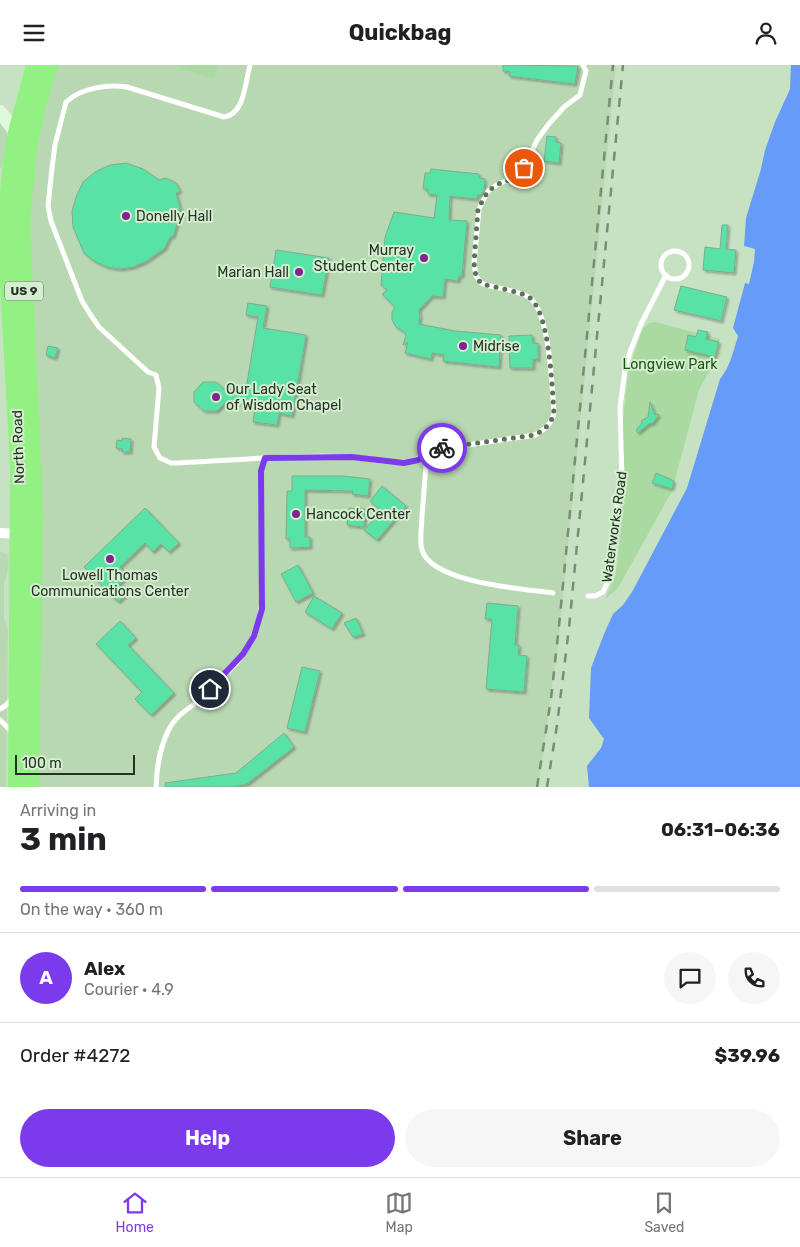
<!DOCTYPE html>
<html lang="en">
<head>
<meta charset="utf-8">
<style>
	body { margin:0; font-family:Rubik,sans-serif; background:#f6f6f6; color:#202124; height:100vh; display:flex; flex-direction:column; font-size:19px; white-space:nowrap }
	* { box-sizing:border-box; margin:0 }
	p { font-size:16px; color:#757577 }
	.icon { flex:none; width:28px; height:28px; fill:none; stroke:currentColor; stroke-width:2; stroke-linecap:round; stroke-linejoin:round }
	.map { position:relative; height:722px; overflow:hidden }
	.panel { display:flex; flex-direction:column; background:#fff; flex:1 }
	.panel>* { flex:none }
	.scale { position:absolute; left:15px; bottom:12px; width:120px; box-sizing:border-box; padding-left:5px; border:2px solid #263124; border-top:0; font-size:14px; line-height:18px; white-space:nowrap; color:#263124; -webkit-text-stroke:4px #d4efcf; paint-order:stroke }
	.pin { position:absolute; display:grid; place-items:center; width:42px; height:42px; color:#fff; margin:-21px; border:2px solid #fff; border-radius:50%; box-shadow:0 1px 5px #0007 }
	.courier { position:absolute; display:grid; place-items:center; width:50px; height:50px; margin:-25px; border:4px solid #7c3aed; border-radius:50%; background:#fff; color:#222; box-shadow:0 1px 6px #0007 }
	.head em { font-style:normal; font-weight:700 }
	.head div { display:flex; flex-direction:column-reverse }
	.head { display:flex; align-items:center; justify-content:space-between; height:85px; padding:0 20px }
	h1 { font-size:32px; font-weight:700; line-height:38px }
	.bar { display:grid; grid-template-columns:repeat(4,1fr); gap:8px 5px; align-content:center; height:60px; padding:0 20px }
	.bar i { height:6px; border-radius:4px; background:#e0e0e0 }
	.bar .current { background:#7c3aed }
	.bar p { grid-column:span 4 }
	.line { display:flex; align-items:center; gap:12px; padding:0 20px; border-top:1px solid #e0e0e0 }
	.line div { flex:1 }
	.round { display:grid; place-items:center; flex:none; width:52px; height:52px; border-radius:26px; background:#f6f6f6 }
	.primary-button { display:flex; gap:10px; margin-top:auto; padding:10px 20px }
	.primary-button a { flex:1; height:58px; border-radius:30px; background:#7c3aed; color:#fff; font-size:20px; font-weight:700; line-height:58px; text-align:center }
	.primary-button a+a { background:#f6f6f6; color:#202124 }
	header { display:flex; justify-content:space-between; align-items:center; height:65px; padding:0 20px; background:#fff; font-size:22px; font-weight:700 }
	.tabs { display:flex; justify-content:space-around; align-items:center; height:70px; border-top:1px solid #e0e0e0; background:#fff; font-size:14px; color:#757577 }
	.tabs a { display:grid; justify-items:center; gap:2px }
	.tabs .current { color:#7c3aed }
	.map>svg:first-child { display:block }
</style>
</head>
<body>
<header><svg class="icon" aria-label="menu" viewBox="0 0 24 24"><path d="M4 6h16M4 12h16M4 18h16"/></svg>Quickbag<svg class="icon" aria-label="person" viewBox="0 0 24 24"><circle cx="12" cy="8" r="4"/><path d="M4 21q1-7 8-7t8 7"/></svg></header>
<div class="map">
<svg width="800" height="722" viewBox="0 0 800 722">
	<defs>
		<filter id="shadow"><feDropShadow dx="2" dy="2" stdDeviation="1" flood-color="#0004"/></filter>
	</defs>
	<rect width="100%" height="100%" fill="#c7e2c2"/>
	<g fill="#b8d8b2">
		<polygon points="35,0 616,0 557,589 538,722 30,722 8,93 0,104 0,48 11,63"/>
		<polygon points="0,486 7,489 9,499 4,520 4,552 8,566 6,722 0,722"/>
	</g>
	<g fill="#aadaa1">
		<polygon points="172,0 219,0 214,14"/>
		<polygon points="655,257 720,274 715,296 699,325 672,426 618,523 605,534 615,512 618,494 620,460 618,448 626,426 622,365 628,307 643,263 649,258"/>
	</g>
	<path fill="#669bf9" d="M791 0H800V722H589L587 701 601 683 604 674 589 653 591 603 604 569 613 549 623 540 632 527 687 423 720 314C730 302 733 287 738 271L733 263 745 218 749 219 754 197 755 184 744 181 746 153 761 104 765 85 775 57 790 24Z"/>
	<g fill="#59e2a5" stroke="#82a994" filter="url(#shadow)">
		<polygon points="503,0 578,1 575,19 509,11 510,7 503,6"/>
		<polygon points="547,71 556,72 556,77 561,78 559,98 544,96"/>
		<polygon points="126,98 143,104 159,115 166,113 176,118 180,126 176,128 180,142 178,156 173,172 171,171 164,184 145,197 133,202 120,204 107,202 94,196 84,188 73,162 72,146 76,132 83,117 95,107 110,100"/>
		<polygon points="431,104 479,109 479,113 485,114 484,125 481,130 477,130 477,134 450,131 449,155 467,156 462,211 459,211 458,216 445,214 443,232 432,231 419,245 420,251 419,259 455,266 501,270 499,302 443,296 444,290 432,288 431,294 405,288 408,277 403,280 406,270 403,266 396,262 392,255 392,247 395,242 382,229 387,225 381,220 385,172 394,147 434,153 437,130 428,129 428,124 423,124 425,108 430,108"/>
		<polygon points="722,160 728,160 726,184 736,185 734,208 703,205 705,182 720,184"/>
		<polygon points="276,185 329,193 322,230 270,222"/>
		<polygon points="681,221 727,232 721,256 674,245"/>
		<polygon points="248,238 267,241 263,263 306,270 292,351 279,348 277,360 253,357 255,344 242,342 243,338 225,338 217,346 204,346 194,337 194,327 203,317 216,317 224,324 246,324 258,252 246,250"/>
		<polygon points="698,265 708,267 706,274 719,277 715,292 685,285 688,270 696,272"/>
		<polygon points="532,270 533,279 538,278 538,295 533,294 533,303 510,303 509,271"/>
		<polygon points="48,281 58,283 55,293 46,290"/>
		<polygon points="650,337 655,350 658,349 659,350 652,359 650,358 638,368 636,365 642,358 641,356 648,352"/>
		<polygon points="122,373 131,374 130,387 122,387 123,384 116,383 117,375 122,376"/>
		<polygon points="656,408 674,416 672,424 652,418"/>
		<polygon points="292,411 344,411 370,414 368,431 352,429 353,426 305,425 305,472 310,472 310,482 290,483 290,474 286,474 287,426 292,426"/>
		<polygon points="382,421 406,441 377,475 364,465 382,446 370,436"/>
		<polygon points="145,443 179,478 169,487 161,479 153,487 145,478 120,502 128,511 119,519 128,528 118,537 84,502"/>
		<polygon points="349,443 365,444 364,462 347,460"/>
		<polygon points="298,500 313,528 296,537 281,509"/>
		<polygon points="314,531 342,548 332,564 305,547"/>
		<polygon points="487,538 518,541 515,580 519,580 518,590 527,591 524,627 486,624 492,554 485,554"/>
		<polygon points="356,553 363,569 353,572 344,558"/>
		<polygon points="120,556 136,573 128,580 174,628 151,650 135,634 142,627 96,579"/>
		<polygon points="302,602 320,606 305,667 287,663"/>
		<polygon points="284,668 294,682 247,719 233,722 166,722 165,718 236,708"/>
	</g>
	<g fill="none" stroke-linecap="round" stroke-linejoin="round">
		<g stroke="#fff" stroke-width="5">
			<path d="M250 0C245 17 245 49 224 52L127 22C108 19 81 23 66 37L55 80 52 103 48 141 51 156 82 236 90 249 99 262 148 307 156 310 159 323 154 382 160 393 171 398C231 396 292 389 352 392 369 393 387 399 405 397 418 396 428 388 440 384L535 370C545 364 551 360 554 348 552 324 550 242 527 231 518 226 497 223 486 220L481 218 476 211 474 198 479 144 488 126 500 118 515 113 524 103 537 75 548 60 564 42 580 30 586 6 583 0"/>
			<circle cx="675" cy="200" r="14"/>
			<path d="M427 389C425 409 424 430 422 450 422 461 419 475 422 485 432 518 524 524 553 528"/>
			<polyline points="588,531 595,531 603,527 608,516 616,446 622,418 620,342 625,305 630,287 641,259 666,210"/>
			<polyline points="0,644 5,641 13,633"/>
			<polyline points="0,655 12,667"/>
			<path d="M156 722C157 700 160 678 172 659 183 644 192 643 204 631 208 627 212 621 216 617 221 612 226 608 231 604 249 586 260 561 262 535L261 406 265 393"/>
		</g>
		<polyline stroke="#fff" stroke-width="10" points="0,468 23,469"/>
		<polyline stroke="#dffada" stroke-width="14" points="0,47 12,62 16,71"/>
		<g stroke="#93f083" stroke-width="18">
			<polyline points="17,722 19,401 8,201 7,157 10,114 16,71 35,0"/>
			<polyline points="30,722 34,447 21,154 28,83 37,40 49,0"/>
		</g>
		<g stroke="#798c76" stroke-width="2.5" stroke-dasharray="9 9" stroke-linecap="butt">
			<polyline points="537,722 551,634 559,561 613,0"/>
			<polyline points="547,722 557,660 569,563 623,0"/>
		</g>
	</g>
	<g fill="none" stroke-linecap="round" stroke-linejoin="round">
		<path stroke="#5e6f5b" stroke-width="5" stroke-dasharray="0 9" d="M442 383 535 370C545 364 551 359 554 348 552 324 550 242 527 231 517 226 497 223 486 220L481 218 476 212 474 198 478 144 488 126 500 118 515 113 524 103"/>
		<polyline stroke="#7c3aed" stroke-width="6" points="210,624 243,589 254,571 262,544 261,406 265,393 352,392 404,398 418,395 427,389 442,383"/>
	</g>
	<g fill="#7f2490" stroke="#d4efcf" stroke-width="2">
		<circle cx="126" cy="151" r="5"/>
		<circle cx="424" cy="193" r="5"/>
		<circle cx="299" cy="207" r="5"/>
		<circle cx="463" cy="281" r="5"/>
		<circle cx="216" cy="332" r="5"/>
		<circle cx="296" cy="449" r="5"/>
		<circle cx="110" cy="494" r="5"/>
	</g>
	<g text-anchor="middle" stroke-width="4" stroke-linejoin="round" paint-order="stroke">
		<rect fill="#d4efcf" stroke="#5a6a57" stroke-width="1" x="5" y="216.5" width="38" height="19" rx="4"/>
		<g font-size="12" font-weight="bold" fill="#263124">
			<text x="24" y="230">US 9</text>
		</g>
		<g font-size="14" fill="#263124" stroke="#d4efcf" text-anchor="start">
			<text x="136" y="156">Donelly Hall</text>
			<text x="414" y="190" text-anchor="end">Murray<tspan x="414" dy="16">Student Center</tspan></text>
			<text x="289" y="212" text-anchor="end">Marian Hall</text>
			<text x="473" y="286">Midrise</text>
			<text x="226" y="329">Our Lady Seat<tspan x="226" dy="16">of Wisdom Chapel</tspan></text>
			<text x="306" y="454">Hancock Center</text>
			<text x="110" y="515" text-anchor="middle">Lowell Thomas<tspan x="110" dy="16">Communications Center</tspan></text>
		</g>
		<g font-size="14" fill="#1f5315" stroke="#d4efcf">
			<text x="670" y="304">Longview Park</text>
		</g>
		<g font-size="14" fill="#263124" stroke="#d4efcf">
			<text transform="translate(18 382) rotate(-92)" y="5">North Road</text>
			<text transform="translate(614 462) rotate(-82)" y="5">Waterworks Road</text>
		</g>
	</g>
</svg>
<div class="scale">100 m</div>
<div class="pin" style="left:524px;top:103px;background:#ea580c"><svg class="icon" aria-label="bag" viewBox="0 0 24 24"><path d="M5 8h14l-1 12H6zM9 8a3 3 0 0 1 6 0"/></svg></div>
<div class="pin" style="left:210px;top:624px;background:#1f2937"><svg class="icon" aria-label="home" viewBox="0 0 24 24"><path d="M3 11l9-7 9 7M6 9v11h12V9"/></svg></div>
<div class="courier" style="left:442px;top:383px"><svg class="icon" aria-label="bike" viewBox="0 0 24 24"><circle cx="6" cy="16" r="4"/><circle cx="18" cy="16" r="4"/><path d="M6 16l4-8h5l3 8M10 8l3 8H6M13 5h3"/></svg></div>
</div>
<section class="panel">
<div class="head"><div><h1>3 min</h1><p>Arriving in</p></div><em>06:31–06:36</em></div>
<div class="bar"><i class="current"></i><i class="current"></i><i class="current"></i><i></i><p>On the way · 360 m</p></div>
<div class="line" style="height:90px"><b class="round" style="background:#7c3aed;color:#fff">A</b><div><b>Alex</b><p>Courier · 4.9</p></div><a class="round"><svg class="icon" aria-label="chat" viewBox="0 0 24 24"><path d="M4 5h16v11H9l-5 4z"/></svg></a><a class="round"><svg class="icon" aria-label="phone" viewBox="0 0 24 24"><path d="M5 4h4l2 5-3 2q2 4 5 5l2-3 5 2v4C11 20 4 13 5 4z"/></svg></a></div>
<div class="line" style="height:65px"><div>Order #4272</div><b>$39.96</b></div>
<div class="primary-button"><a>Help</a><a>Share</a></div>
</section>
<nav class="tabs">
<a class="current"><svg class="icon" aria-label="home" viewBox="0 0 24 24"><path d="M3 11l9-7 9 7M6 9v11h12V9"/></svg>Home</a>
<a><svg class="icon" aria-label="map" viewBox="0 0 24 24"><path d="M3 6l6-2 6 2 6-2v14l-6 2-6-2-6 2zM9 4v14M15 6v14"/></svg>Map</a>
<a><svg class="icon" aria-label="saved" viewBox="0 0 24 24"><path d="M7 4h10v16l-5-4-5 4z"/></svg>Saved</a>
</nav>
</body>
</html>
